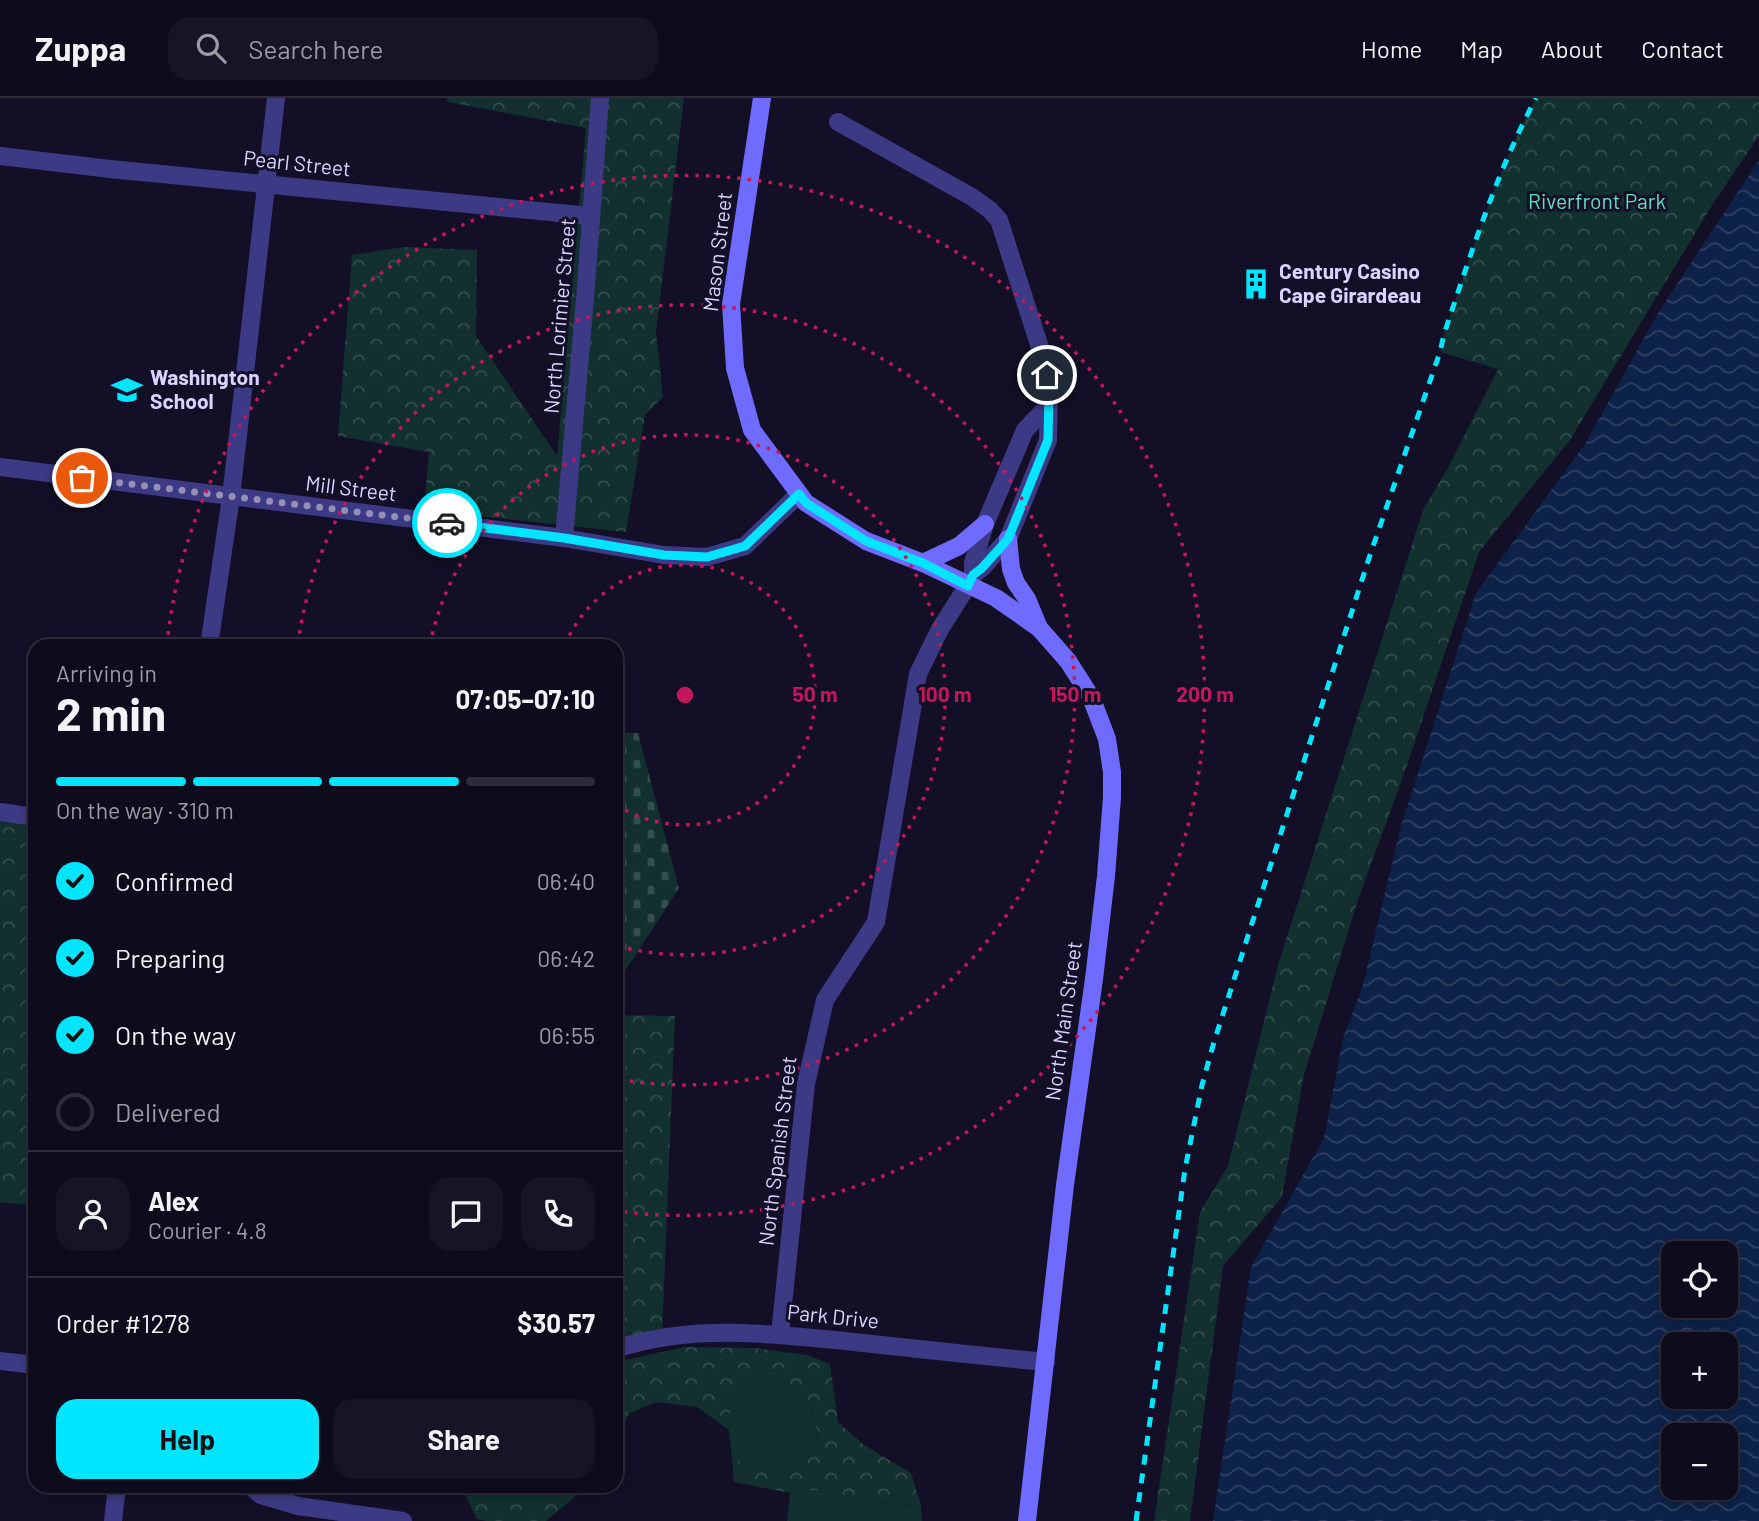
<!DOCTYPE html>
<html lang="en">
<head>
<meta charset="utf-8">
<style>
	body { margin:0; font-family:Barlow,sans-serif; background:#171425; color:#f1f3f6; height:100vh; display:flex; flex-direction:column; font-size:26px; white-space:nowrap }
	* { box-sizing:border-box; margin:0 }
	p { font-size:23px; color:#9b9ba3 }
	.icon { flex:none; width:38px; height:38px; fill:none; stroke:currentColor; stroke-width:2; stroke-linecap:round; stroke-linejoin:round }
	.map { position:relative; flex:1; overflow:hidden }
	.side { position:absolute; left:28px; top:541px; width:595px; height:854px; display:flex; flex-direction:column; background:#0e0b1c; border-radius:21px; box-shadow:0 4px 10px #0003,0 0 0 2px #2e2b3b }
	.side>* { flex:none }
	.buttons { position:absolute; left:1661px; top:1143px; display:grid; gap:14px }
	.buttons a { display:grid; place-items:center; width:77px; height:77px; border-radius:14px; background:#0e0b1c; box-shadow:0 4px 10px #0003,0 0 0 2px #2e2b3b; font-size:35px }
	.pin { position:absolute; display:grid; place-items:center; width:60px; height:60px; color:#fff; margin:-30px; border:4px solid #fff; border-radius:50%; box-shadow:0 2px 7px #0007 }
	.courier { position:absolute; display:grid; place-items:center; width:70px; height:70px; margin:-35px; border:5px solid #00e5ff; border-radius:50%; background:#fff; color:#222; box-shadow:0 2px 9px #0007 }
	.overview em { font-style:normal; font-weight:700 }
	.overview div { display:flex; flex-direction:column-reverse }
	.overview { display:flex; align-items:center; justify-content:space-between; height:119px; padding:0 28px }
	h1 { font-size:46px; font-weight:700; line-height:52px }
	.bar { display:grid; grid-template-columns:repeat(4,1fr); gap:10px 7px; align-content:center; height:84px; padding:0 28px }
	.bar i { height:9px; border-radius:5px; background:#2e2b3b }
	.bar .selected { background:#00e5ff }
	.bar p { grid-column:span 4 }
	.line { display:flex; align-items:center; gap:18px; padding:0 28px; border-top:2px solid #2e2b3b }
	.line div { flex:1 }
	.round { display:grid; place-items:center; flex:none; width:74px; height:74px; border-radius:21px; background:#171425 }
	ol { padding:0 28px; list-style:none }
	li { display:flex; align-items:center; gap:21px; height:77px }
	li p { margin-inline-start:auto }
	li .icon { padding:7px; border-radius:50%; background:#00e5ff; color:#111; stroke-width:4 }
	li:last-child { color:#9b9ba3 }
	li i { width:38px; height:38px; border:4px solid #2e2b3b; border-radius:50% }
	.button { display:flex; gap:14px; margin-top:auto; padding:14px 28px }
	.button a { flex:1; height:80px; border-radius:21px; background:#00e5ff; color:#111; font-size:28px; font-weight:700; line-height:80px; text-align:center }
	.button a+a { background:#171425; color:#f1f3f6 }
	header { display:flex; align-items:center; gap:42px; box-sizing:border-box; height:98px; padding:0 35px; background:#0e0b1c; border-bottom:2px solid #2e2b3b }
	header strong { font-size:33px }
	nav { display:flex; gap:38px; margin-inline-start:auto; font-size:24px }
	.search { width:490px; height:63px; background:#171425; display:flex; align-items:center; gap:18px; box-sizing:border-box; padding:0 24px; border-radius:21px; color:#9b9ba3; font-size:26px }
	.map>svg:first-child { display:block }
</style>
</head>
<body>
<header>
<strong>Zuppa</strong>
<div class="search"><svg class="icon" aria-label="search" viewBox="0 0 24 24"><circle cx="10" cy="10" r="6"/><path d="M15 15l6 6"/></svg>Search here</div>
<nav><a>Home</a><a>Map</a><a>About</a><a>Contact</a></nav>
</header>
<div class="map">
<svg width="1759" height="1423" viewBox="0 0 1759 1423">
	<defs>
		<pattern id="forest-crowns" width="20" height="18" patternUnits="userSpaceOnUse" patternTransform="scale(1.75)"><rect width="20" height="18" fill="#12302f"/><path d="M2 6a3 3 0 1 1 6 0M12 15a3 3 0 1 1 6 0" fill="none" stroke="#344d4e"/></pattern>
		<pattern id="cemetery-stones" width="16" height="16" patternUnits="userSpaceOnUse" patternTransform="scale(1.75)"><rect width="16" height="16" fill="#12302f"/><path d="M2 7V4a2 2 0 0 1 4 0v3zM10 15v-3a2 2 0 0 1 4 0v3z" fill="#344d4e"/></pattern>
		<pattern id="water-waves" width="16" height="10" patternUnits="userSpaceOnUse" patternTransform="scale(1.75)"><rect width="16" height="10" fill="#0c2248"/><path d="M0 5q4-4 8 0t8 0" fill="none" stroke="#2f4163"/></pattern>
	</defs>
	<rect width="100%" height="100%" fill="#130f26"/>
	<g fill="#12302f">
		<polygon points="777,1277 807,1299 818,1334 807,1362 782,1374 732,1361 729,1332 731,1296 748,1282"/>
		<polygon points="814,1392 876,1405 921,1407 922,1423 787,1423 790,1395"/>
	</g>
	<g fill="url(#forest-crowns)">
		<polygon points="446,0 684,0 656,234 663,299 645,317 626,434 424,412 429,354 338,338 352,157 404,149 477,152 476,238 557,358 586,30 448,4"/>
		<path d="M1536 0H1759V38L1714 104 1570 342 1479 454 1405 673 1358 802 1304 977 1282 1099 1223 1168 1190 1423H1154L1200 1114 1228 1068 1278 867 1423 412 1449 368 1498 271 1440 254 1444 236C1471 156 1496 75 1536 0Z"/>
		<polygon points="0,714 35,719 35,1108 0,1104"/>
		<polygon points="616,917 675,918 662,1239 616,1251"/>
		<polygon points="685,1249 755,1250 807,1257 830,1266 838,1324 864,1347 911,1375 921,1407 876,1405 814,1392 790,1395 734,1384 732,1361 782,1374 807,1362 818,1335 807,1299 777,1277 748,1282 732,1296 729,1332 697,1309 656,1304 630,1315 616,1339 616,1264"/>
		<polygon points="461,1388 588,1388 546,1423 486,1423 477,1421"/>
	</g>
	<polygon fill="url(#cemetery-stones)" points="616,635 638,635 679,790 616,887"/>
	<path fill="url(#water-waves)" fill-rule="evenodd" d="M1759 62V1423H1213L1251 1169 1324 1040 1343 940 1363 887 1401 728 1476 495 1585 346 1658 215ZM1673 1155H1726V1208H1673ZM1673 1246H1726V1298H1673ZM1673 1337H1726V1390H1673Z"/>
	<g fill="none" stroke-linecap="round" stroke-linejoin="round">
		<g stroke="#3d3a85" stroke-width="18">
			<polyline points="838,24 972,99 990,112 999,122 1043,259 1049,295 1048,342 1008,441 982,470 973,477"/>
			<polyline points="0,58 110,71 590,118"/>
			<polyline points="0,369 564,440 664,457 707,459 745,448 799,396"/>
			<polyline points="564,440 585,201 600,0"/>
			<polyline points="209,548 231,399 276,0"/>
			<polyline points="0,714 35,719"/>
			<polyline points="780,1236 806,986 825,902 876,824 918,576 940,531 968,487 973,477 973,465 985,426 1025,332 1048,308"/>
			<path d="M616 1251C693 1225 775 1236 854 1244 918 1251 982 1258 1046 1264"/>
			<polyline points="0,1263 35,1267"/>
			<polyline points="250,1388 261,1397 298,1408 403,1423"/>
			<polyline points="113,1423 117,1388"/>
		</g>
		<g stroke="#6f6bff" stroke-width="18">
			<polyline points="762,0 731,206 735,270 752,332 806,405 866,443 923,465 996,500 1039,530 1068,563 1091,599 1107,641 1112,674 1112,699 1106,778 1094,881 1065,1087 1027,1423"/>
			<polyline points="1008,441 1011,471 1016,485 1027,501 1039,530"/>
			<polyline points="923,465 959,448 985,426"/>
		</g>
		<path stroke="#00e5ff" stroke-width="5" stroke-dasharray="10 9" stroke-linecap="butt" d="M1136 1423 1185 1071 1202 987 1214 944 1369 460 1440 254 1444 236C1471 156 1496 75 1536 0"/>
	</g>
	<g fill="none" stroke-linecap="round" stroke-linejoin="round">
		<polyline stroke="#948fb3" stroke-width="7" stroke-dasharray="0 12.6" points="82,380 447,425"/>
		<polyline stroke="#00e5ff" stroke-width="9" points="447,425 564,440 664,457 707,459 745,448 799,396 806,405 866,443 923,465 968,488 973,477 982,470 1008,441 1048,342 1049,295 1047,277"/>
	</g>
	<g fill="none" stroke="#c2185b" stroke-width="3.5" stroke-dasharray="3.5 7">
		<path d="M565 547A130 130 0 1 1 616 707"/>
		<path d="M430 547A260 260 0 1 1 618 848"/>
		<path d="M298 546A390 390 0 1 1 617 981"/>
		<path d="M167 547A520 520 0 1 1 617 1113"/>
	</g>
	<defs>
		<g id="building-bare" transform="scale(2.415)"><path d="M-4-6H4V6H1V3H-1V6H-4ZM-2.5-4.3h1.7v1.8h-1.7ZM.8-4.3h1.7v1.8H.8ZM-2.5-1h1.7V.8h-1.7ZM.8-1h1.7V.8H.8Z" fill="#00e5ff" stroke="#130f26" stroke-width="2.5" paint-order="stroke"/></g>
		<g id="school-bare" transform="scale(2.415)"><path d="M0-5L7-2L0 1L-7-2ZM-4 1L0 2.5L4 1V4Q0 6-4 4Z" fill="#00e5ff" stroke="#130f26" stroke-width="2.5" paint-order="stroke"/></g>
	</defs>
	<g fill-rule="evenodd">
		<use href="#building-bare" x="1256" y="186"/>
		<use href="#school-bare" x="127" y="292"/>
	</g>
	<g text-anchor="middle" stroke-width="6" stroke-linejoin="round" paint-order="stroke">
		<g font-size="21" fill="#d9d4ff" stroke="#130f26">
			<text transform="translate(297 66) rotate(6)" y="7">Pearl Street</text>
			<text transform="translate(718 154) rotate(-83)" y="7">Mason Street</text>
			<text transform="translate(560 218) rotate(-85)" y="7">North Lorimier Street</text>
			<text transform="translate(351 391) rotate(7)" y="7">Mill Street</text>
			<text transform="translate(1064 923) rotate(-82)" y="7">North Main Street</text>
			<text transform="translate(778 1053) rotate(-83)" y="7">North Spanish Street</text>
			<text transform="translate(833 1219) rotate(6)" y="7">Park Drive</text>
		</g>
		<g font-size="21" fill="#5fe0c0" stroke="#130f26">
			<text x="1597" y="111">Riverfront Park</text>
		</g>
		<g font-size="21" font-weight="bold" fill="#d9d4ff" stroke="#130f26" text-anchor="start">
			<text x="1279" y="181">Century Casino<tspan x="1279" dy="24">Cape Girardeau</tspan></text>
			<text x="150" y="287">Washington<tspan x="150" dy="24">School</tspan></text>
		</g>
	</g>
	<circle cx="685" cy="597" r="10" fill="#c2185b" stroke="#130f26" stroke-width="3.5"/>
	<g font-size="21" text-anchor="middle" font-weight="bold" fill="#c2185b" stroke="#130f26" stroke-width="6" stroke-linejoin="round" paint-order="stroke">
		<text x="815" y="604">50 m</text>
		<text x="945" y="604">100 m</text>
		<text x="1075" y="604">150 m</text>
		<text x="1205" y="604">200 m</text>
	</g>
</svg>
<div class="buttons">
<a><svg class="icon" aria-label="locate" viewBox="0 0 24 24"><circle cx="12" cy="12" r="6"/><path d="M12 2v4M12 18v4M2 12h4M18 12h4"/></svg></a>
<a>+</a>
<a>−</a>
</div>
<div class="pin" style="left:82px;top:380px;background:#ea580c"><svg class="icon" aria-label="bag" viewBox="0 0 24 24"><path d="M5 8h14l-1 12H6zM9 8a3 3 0 0 1 6 0"/></svg></div>
<div class="pin" style="left:1047px;top:277px;background:#1f2937"><svg class="icon" aria-label="home" viewBox="0 0 24 24"><path d="M3 11l9-7 9 7M6 9v11h12V9"/></svg></div>
<div class="courier" style="left:447px;top:425px"><svg class="icon" aria-label="car" viewBox="0 0 24 24"><path d="M5 17H2v-5l4-1 3-4h7l3 4 3 1v5h-3M9 17h6M6 11h13"/><circle cx="7" cy="17" r="2"/><circle cx="17" cy="17" r="2"/></svg></div>
<section class="side">
<div class="overview"><div><h1>2 min</h1><p>Arriving in</p></div><em>07:05–07:10</em></div>
<div class="bar"><i class="selected"></i><i class="selected"></i><i class="selected"></i><i></i><p>On the way · 310 m</p></div>
<ol>
<li><svg class="icon" aria-label="check" viewBox="0 0 24 24"><path d="M5 12l5 5 9-10"/></svg>Confirmed<p>06:40</p></li>
<li><svg class="icon" aria-label="check" viewBox="0 0 24 24"><path d="M5 12l5 5 9-10"/></svg>Preparing<p>06:42</p></li>
<li><svg class="icon" aria-label="check" viewBox="0 0 24 24"><path d="M5 12l5 5 9-10"/></svg>On the way<p>06:55</p></li>
<li><i></i>Delivered</li>
</ol>
<div class="line" style="height:126px"><a class="round"><svg class="icon" aria-label="person" viewBox="0 0 24 24"><circle cx="12" cy="8" r="4"/><path d="M4 21q1-7 8-7t8 7"/></svg></a><div><b>Alex</b><p>Courier · 4.8</p></div><a class="round"><svg class="icon" aria-label="chat" viewBox="0 0 24 24"><path d="M4 5h16v11H9l-5 4z"/></svg></a><a class="round"><svg class="icon" aria-label="phone" viewBox="0 0 24 24"><path d="M5 4h4l2 5-3 2q2 4 5 5l2-3 5 2v4C11 20 4 13 5 4z"/></svg></a></div>
<div class="line" style="height:91px"><div>Order #1278</div><b>$30.57</b></div>
<div class="button"><a>Help</a><a>Share</a></div>
</section>
</div>
</body>
</html>
